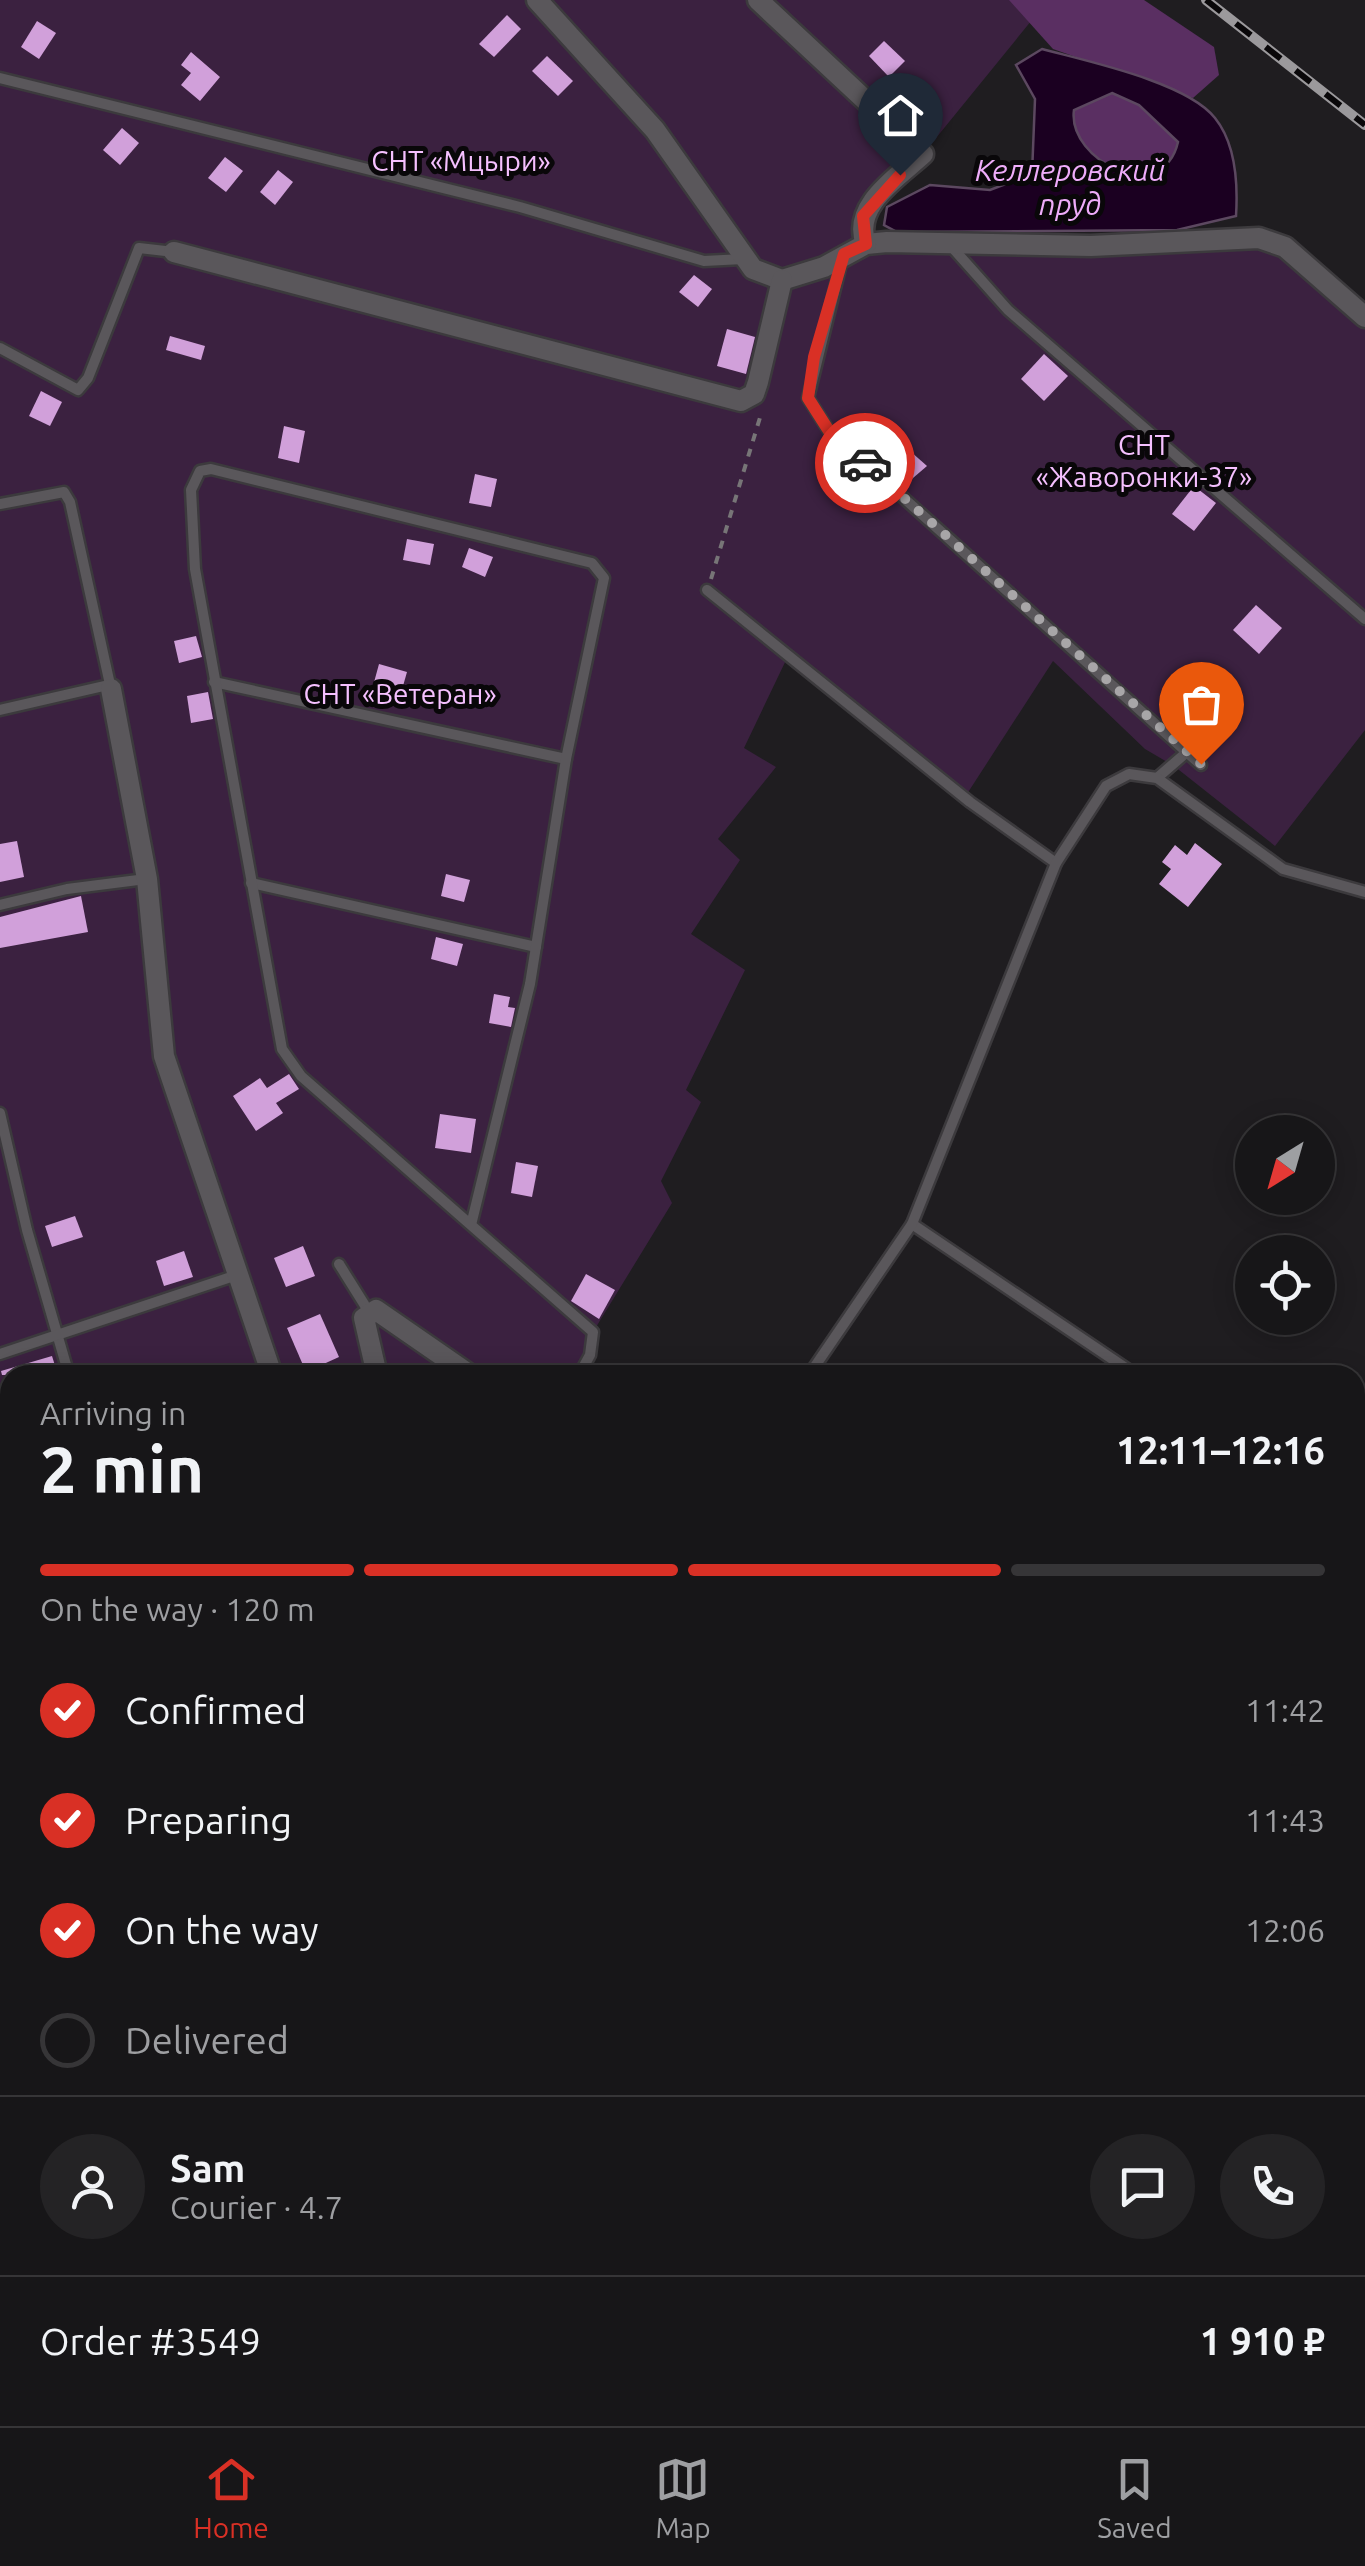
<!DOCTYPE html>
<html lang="en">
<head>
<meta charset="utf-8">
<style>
	body { margin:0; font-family:Ubuntu,sans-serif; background:#242325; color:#f1f3f6; height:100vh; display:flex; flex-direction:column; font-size:38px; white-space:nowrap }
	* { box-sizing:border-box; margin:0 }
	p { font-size:32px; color:#9e9fa2 }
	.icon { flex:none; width:55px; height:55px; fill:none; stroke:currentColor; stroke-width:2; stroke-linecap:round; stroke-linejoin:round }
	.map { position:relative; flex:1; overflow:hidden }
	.side { position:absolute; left:0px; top:1365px; width:1365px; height:1062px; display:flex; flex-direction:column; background:#171618; border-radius:30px 30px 0 0; box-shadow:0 5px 25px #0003,0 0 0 2px #363537 }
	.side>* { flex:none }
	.needle { width:65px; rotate:217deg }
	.tools { position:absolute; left:1235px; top:1115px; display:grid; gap:20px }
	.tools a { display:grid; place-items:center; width:100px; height:100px; border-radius:50%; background:#171618; box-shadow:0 5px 25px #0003,0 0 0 2px #363537; font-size:50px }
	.pin { position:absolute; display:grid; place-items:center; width:85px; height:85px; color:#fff; margin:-102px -42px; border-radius:50% 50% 50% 0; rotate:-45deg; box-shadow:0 0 10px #0007 }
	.pin .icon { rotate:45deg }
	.courier { position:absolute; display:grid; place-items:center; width:100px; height:100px; margin:-50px; border:8px solid #d93025; border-radius:50%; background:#fff; color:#222; box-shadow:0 2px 12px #0007 }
	.overview em { font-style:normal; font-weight:600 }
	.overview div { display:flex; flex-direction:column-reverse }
	.overview { display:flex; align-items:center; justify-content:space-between; height:170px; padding:0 40px }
	h1 { font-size:65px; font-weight:600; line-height:75px }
	.bar { display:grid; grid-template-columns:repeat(4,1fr); gap:15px 10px; align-content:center; height:120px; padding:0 40px }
	.bar i { height:12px; border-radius:8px; background:#363537 }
	.bar .on { background:#d93025 }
	.bar p { grid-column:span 4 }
	.line { display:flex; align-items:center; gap:25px; padding:0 40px; border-top:2px solid #363537 }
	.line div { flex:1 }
	.round { display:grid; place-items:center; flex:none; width:105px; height:105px; border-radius:52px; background:#242325 }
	ol { padding:0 40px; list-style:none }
	li { display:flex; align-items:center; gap:30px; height:110px }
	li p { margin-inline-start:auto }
	li .icon { padding:10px; border-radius:50%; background:#d93025; color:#fff; stroke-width:4 }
	li:last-child { color:#9e9fa2 }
	li i { width:55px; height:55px; border:5px solid #363537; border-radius:50% }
	.dock { display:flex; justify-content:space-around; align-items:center; height:140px; border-top:2px solid #363537; background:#171618; font-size:28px; color:#9e9fa2 }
	.dock a { display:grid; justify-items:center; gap:5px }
	.dock .on { color:#d93025 }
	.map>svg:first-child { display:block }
</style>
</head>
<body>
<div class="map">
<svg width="1365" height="2426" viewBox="0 0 1365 2426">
	<rect width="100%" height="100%" fill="#1f1d20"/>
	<polygon fill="#3b2140" points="0,0 1040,0 1036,15 923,154 877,196 863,238 1274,240 1365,318 1365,730 1275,846 1174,766 1145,749 1053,661 965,797 788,656 744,748 776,767 718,839 740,860 691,934 745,970 686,1090 701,1102 661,1181 672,1203 593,1332 579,1375 10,1375 10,2418 785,2418 801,2426 0,2426"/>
	<g fill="#5a2f62">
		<polygon points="1009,0 1144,0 1214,47 1219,75 1193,98 1053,49"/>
		<path d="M1112 93 1139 105 1178 142C1162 206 1068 162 1074 110Z"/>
	</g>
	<path fill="#1b0021" stroke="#5c4860" stroke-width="2.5" fill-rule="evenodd" d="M1042 49C1086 61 1187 82 1215 118 1236 144 1238 184 1236 216L1177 230 897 232 884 225 887 207 930 185 990 190 1032 174 1035 99 1016 65ZM1112 93 1139 105 1178 142C1163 207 1067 161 1074 110Z"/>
	<g fill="#d1a0da">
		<polygon points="507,15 521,29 494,57 479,44"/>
		<polygon points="37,21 56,33 39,59 21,47"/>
		<polygon points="884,41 905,61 889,77 869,56"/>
		<polygon points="191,52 220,77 200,101 181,85 191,73 181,65"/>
		<polygon points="547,56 573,81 558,96 532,71"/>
		<polygon points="122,128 139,143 120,165 103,150"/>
		<polygon points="225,157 243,171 226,192 208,178"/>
		<polygon points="278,170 293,182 275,205 260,192"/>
		<polygon points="694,275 712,289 698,307 679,292"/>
		<polygon points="727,329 755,337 746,374 717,366"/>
		<polygon points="170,336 205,346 201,360 166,350"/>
		<polygon points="1044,354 1068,376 1044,401 1021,379"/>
		<polygon points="41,391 62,402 50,426 29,416"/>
		<polygon points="284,426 305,431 299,463 278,458"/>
		<polygon points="901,443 927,466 906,484 883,464"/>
		<polygon points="475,474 497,479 491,507 469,503"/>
		<polygon points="1194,486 1216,503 1194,531 1172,514"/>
		<polygon points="407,539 434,544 430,565 403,560"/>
		<polygon points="469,548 493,557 485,577 462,567"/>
		<polygon points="1256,605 1282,628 1259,654 1233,630"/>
		<polygon points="196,636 202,657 179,663 174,641"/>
		<polygon points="379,664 407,672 401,693 373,686"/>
		<polygon points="208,692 213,719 191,723 187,696"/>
		<polygon points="17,841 24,877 0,882 0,844"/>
		<polygon points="1195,843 1222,864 1188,907 1159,884 1171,869 1162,862 1175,845 1187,855"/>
		<polygon points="446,874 470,880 464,902 441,896"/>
		<polygon points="81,896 88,932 0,948 0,917"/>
		<polygon points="436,937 463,944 457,966 431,959"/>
		<polygon points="494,994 510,997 508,1007 515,1008 511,1027 489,1023"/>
		<polygon points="289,1074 299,1089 276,1103 283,1113 256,1131 233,1096 260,1078 267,1088"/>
		<polygon points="440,1114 476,1119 471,1153 435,1148"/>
		<polygon points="516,1162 538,1166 532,1197 511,1193"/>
		<polygon points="75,1216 83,1237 52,1247 45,1226"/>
		<polygon points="303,1246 315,1276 286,1287 274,1258"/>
		<polygon points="184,1251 193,1277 164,1286 156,1261"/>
		<polygon points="586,1274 615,1290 599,1319 571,1301"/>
		<polygon points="320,1314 339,1357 306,1372 287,1328"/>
		<polygon points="52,1356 58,1375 2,1375 1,1371"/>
	</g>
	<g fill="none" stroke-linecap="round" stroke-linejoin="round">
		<g stroke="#3c3a3d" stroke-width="15">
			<g id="lane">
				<polyline points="0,78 520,207 704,261 743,259"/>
				<polyline points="950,245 1008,310 1365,619"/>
				<polyline points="842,260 808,398 829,431 1201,765"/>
				<polyline points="0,348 78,390 88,378 139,248 174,252"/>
				<polyline points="0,504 64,492 70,502 111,689 104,686 0,710"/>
				<polyline points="707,590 970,802 1056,863"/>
				<polyline points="214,682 566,759"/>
				<polyline points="1157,778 1187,752"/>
				<polyline points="251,883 536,947"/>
				<polyline points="0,905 67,889 146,879"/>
				<polyline points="0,1113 27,1230 69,1375"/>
				<polyline points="912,1224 1136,1375"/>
				<polyline points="471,1225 530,984 566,759 604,578 592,563 211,469 200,471 191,490 195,569 282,1049 301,1076 593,1332 590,1355 579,1375"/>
				<polyline points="339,1264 369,1312"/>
				<polyline points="0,1354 237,1275"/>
				<polyline points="809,1375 912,1224 1056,863 1106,786 1129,774 1157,778 1283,869 1365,892"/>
				<polyline points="1355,1527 1365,1534"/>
				<polyline points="0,1653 10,1663"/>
				<polyline points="0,1904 10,1913"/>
				<polyline points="169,2426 175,2418"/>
			</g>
		</g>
		<g stroke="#3c3a3d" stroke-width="25">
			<g id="street">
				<polyline points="537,0 655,130 753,269 782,280 824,267 866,244 887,242 1091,246 1259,238 1285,247 1365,317"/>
				<path d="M758 0 923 154C898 177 851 206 866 244"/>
				<polyline points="174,252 741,401 754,394 758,382 782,280"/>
				<polyline points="111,689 147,879 164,1056 272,1375"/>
				<polyline points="377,1375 364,1318 376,1310 470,1375"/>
				<polyline points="1355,1595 1365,1578"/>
				<polyline points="0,2155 10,2164"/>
				<polyline points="0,2221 10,2230"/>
				<polyline points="1355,2395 1365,2376"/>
				<polyline points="217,2418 226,2426"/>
				<polyline points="286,2418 295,2426"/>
				<polyline points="399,2426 404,2418"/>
				<polyline points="975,2426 979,2418"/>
				<polyline points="1338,2426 1343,2418"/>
			</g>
		</g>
		<g stroke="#3c3a3d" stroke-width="32">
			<polyline id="secondary" points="1355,1906 1365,1913"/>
		</g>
		<polyline stroke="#777577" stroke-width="4" stroke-dasharray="8 8" stroke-linecap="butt" points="711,579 762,411"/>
		<use href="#lane" stroke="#5a575b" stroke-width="10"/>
		<use href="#street" stroke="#5a575b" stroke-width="20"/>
		<use href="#secondary" stroke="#5a575b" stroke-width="28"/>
		<g stroke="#9b999c" stroke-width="10">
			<polyline id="rail" points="1206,0 1365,125"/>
		</g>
		<use href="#rail" stroke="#090709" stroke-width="6" stroke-dasharray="19" stroke-linecap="butt"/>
	</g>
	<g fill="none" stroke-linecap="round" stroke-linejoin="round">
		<polyline stroke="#a8a6a8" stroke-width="10" stroke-dasharray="0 18" points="865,463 1201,764"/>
		<polyline stroke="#d93025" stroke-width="12" points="865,463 829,431 808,398 814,357 844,254 866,244 863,216 900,175"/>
	</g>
	<g text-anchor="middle" stroke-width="10" stroke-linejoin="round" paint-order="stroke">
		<g font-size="28" fill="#f5c0ff" stroke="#090709">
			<text x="461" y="171">СНТ «Мцыри»</text>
			<text x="1144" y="455">СНТ<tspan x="1144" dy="32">«Жаворонки-37»</tspan></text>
			<text x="400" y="704">СНТ «Ветеран»</text>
		</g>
		<g font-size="30" font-style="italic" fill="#eeacfa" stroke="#090709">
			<text x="1070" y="181">Келлеровский<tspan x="1070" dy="34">пруд</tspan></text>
		</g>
	</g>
</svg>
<div class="tools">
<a><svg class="needle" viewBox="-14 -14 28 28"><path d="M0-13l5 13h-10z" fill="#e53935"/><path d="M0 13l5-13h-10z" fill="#9e9fa2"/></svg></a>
<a><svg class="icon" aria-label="locate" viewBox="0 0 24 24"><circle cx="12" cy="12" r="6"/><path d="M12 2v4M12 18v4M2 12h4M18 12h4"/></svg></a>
</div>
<div class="pin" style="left:1201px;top:764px;background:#ea580c"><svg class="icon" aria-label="bag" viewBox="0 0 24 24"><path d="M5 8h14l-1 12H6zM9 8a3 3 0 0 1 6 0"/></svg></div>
<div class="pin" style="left:900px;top:175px;background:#1f2937"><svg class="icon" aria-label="home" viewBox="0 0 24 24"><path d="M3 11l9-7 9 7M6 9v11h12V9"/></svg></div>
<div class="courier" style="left:865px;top:463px"><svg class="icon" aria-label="car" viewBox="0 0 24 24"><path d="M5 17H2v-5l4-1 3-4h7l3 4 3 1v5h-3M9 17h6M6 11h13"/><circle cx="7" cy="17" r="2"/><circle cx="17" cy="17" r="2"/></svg></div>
<section class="side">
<div class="overview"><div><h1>2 min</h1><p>Arriving in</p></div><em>12:11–12:16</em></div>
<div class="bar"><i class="on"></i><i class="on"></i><i class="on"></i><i></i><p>On the way · 120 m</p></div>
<ol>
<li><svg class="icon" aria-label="check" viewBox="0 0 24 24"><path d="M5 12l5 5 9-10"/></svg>Confirmed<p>11:42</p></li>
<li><svg class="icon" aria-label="check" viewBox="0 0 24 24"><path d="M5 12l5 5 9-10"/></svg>Preparing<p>11:43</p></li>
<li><svg class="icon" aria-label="check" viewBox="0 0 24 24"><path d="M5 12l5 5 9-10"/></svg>On the way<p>12:06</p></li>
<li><i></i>Delivered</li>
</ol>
<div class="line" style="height:180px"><a class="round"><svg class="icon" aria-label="person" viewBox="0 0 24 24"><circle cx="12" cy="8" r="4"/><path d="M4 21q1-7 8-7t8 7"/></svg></a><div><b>Sam</b><p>Courier · 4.7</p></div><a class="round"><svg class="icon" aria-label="chat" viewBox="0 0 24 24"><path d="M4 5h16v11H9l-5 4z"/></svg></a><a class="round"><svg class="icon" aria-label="phone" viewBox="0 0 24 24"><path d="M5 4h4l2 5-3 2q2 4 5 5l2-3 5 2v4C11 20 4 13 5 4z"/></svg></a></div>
<div class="line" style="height:130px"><div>Order #3549</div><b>1 910 ₽</b></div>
</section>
</div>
<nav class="dock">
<a class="on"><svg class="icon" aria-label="home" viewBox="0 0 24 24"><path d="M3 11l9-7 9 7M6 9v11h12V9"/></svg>Home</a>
<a><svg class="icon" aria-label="map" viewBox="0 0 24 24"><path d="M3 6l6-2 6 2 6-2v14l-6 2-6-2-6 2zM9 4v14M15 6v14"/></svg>Map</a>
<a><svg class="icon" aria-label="saved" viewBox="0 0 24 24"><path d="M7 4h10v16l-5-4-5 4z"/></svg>Saved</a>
</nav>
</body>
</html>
